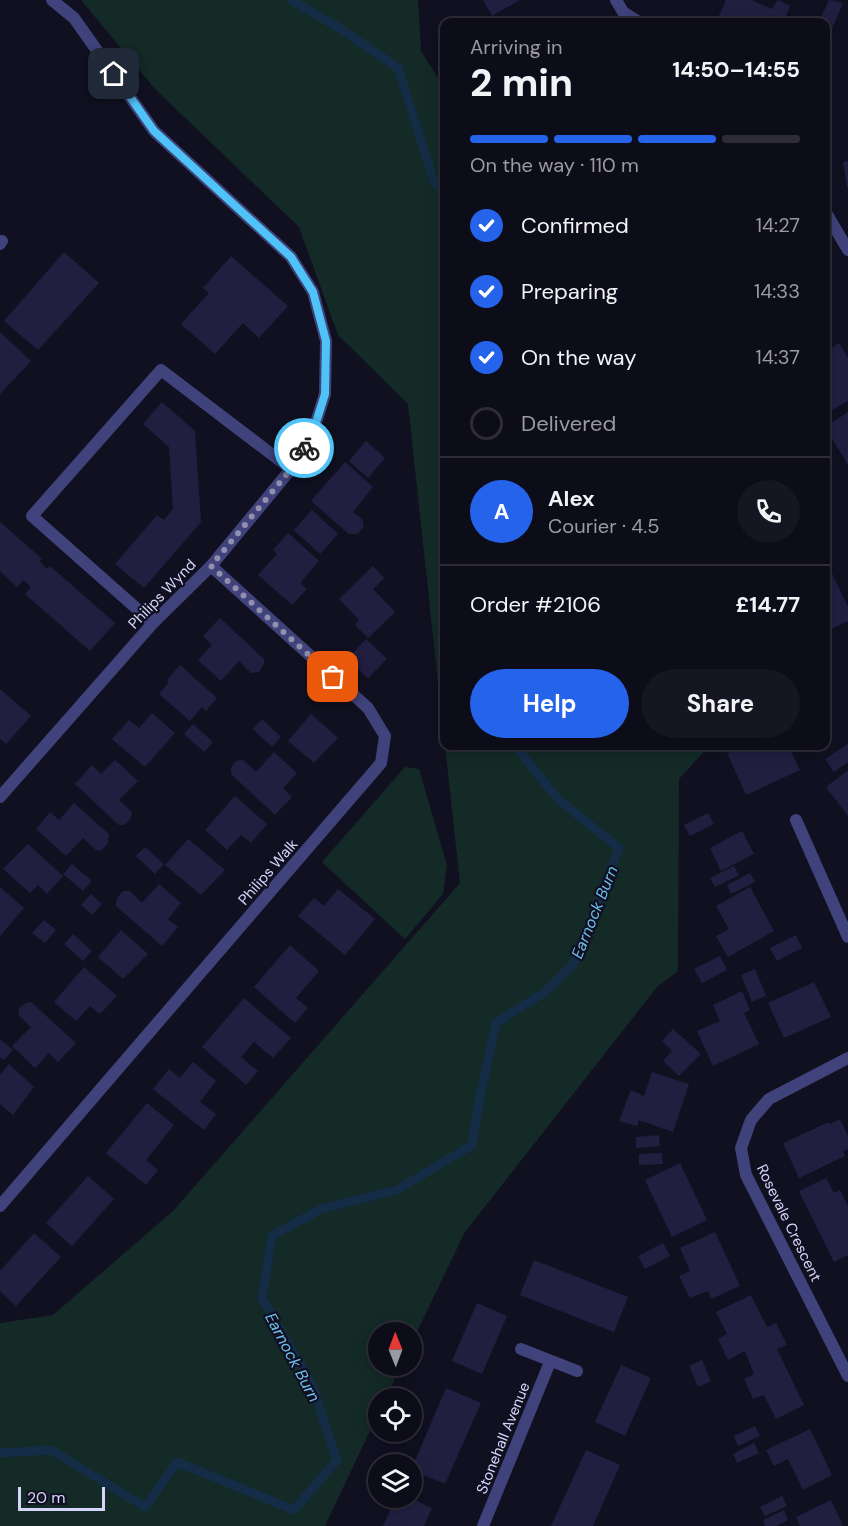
<!DOCTYPE html>
<html lang="en">
<head>
<meta charset="utf-8">
<style>
	body { margin:0; font-family:"DM Sans",sans-serif; background:#161522; color:#f1f3f6; height:100vh; display:flex; flex-direction:column; font-size:22px; white-space:nowrap }
	* { box-sizing:border-box; margin:0 }
	p { font-size:20px; color:#9a9ba2 }
	.icon { flex:none; width:33px; height:33px; fill:none; stroke:currentColor; stroke-width:2; stroke-linecap:round; stroke-linejoin:round }
	.map { position:relative; flex:1; overflow:hidden }
	.details { position:absolute; left:440px; top:18px; width:390px; height:732px; display:flex; flex-direction:column; background:#0d0c19; border-radius:12px; box-shadow:0 3px 15px #0003,0 0 0 2px #2d2c38 }
	.details>* { flex:none }
	.needle { width:39px; rotate:359deg }
	.tools { position:absolute; left:368px; top:1322px; display:grid; gap:12px }
	.tools a { display:grid; place-items:center; width:54px; height:54px; border-radius:50%; background:#0d0c19; box-shadow:0 3px 15px #0003,0 0 0 2px #2d2c38; font-size:30px }
	.scale { position:absolute; left:18px; bottom:15px; width:87px; box-sizing:border-box; padding-left:6px; border:3px solid #d5d4fa; border-top:0; font-size:16px; line-height:21px; white-space:nowrap; color:#d5d4fa; -webkit-text-stroke:4px #111021; paint-order:stroke }
	.pin { position:absolute; display:grid; place-items:center; width:51px; height:51px; color:#fff; margin:-26px; border-radius:12px; box-shadow:0 3px 9px #0006 }
	.courier { position:absolute; display:grid; place-items:center; width:60px; height:60px; margin:-30px; border:4px solid #4fc3f7; border-radius:50%; background:#fff; color:#222; box-shadow:0 2px 8px #0007 }
	.headline em { font-style:normal; font-weight:700 }
	.headline div { display:flex; flex-direction:column-reverse }
	.headline { display:flex; align-items:center; justify-content:space-between; height:102px; padding:0 30px }
	h1 { font-size:39px; font-weight:700; line-height:45px }
	.bar { display:grid; grid-template-columns:repeat(4,1fr); gap:9px 6px; align-content:center; height:72px; padding:0 30px }
	.bar i { height:8px; border-radius:4px; background:#2d2c38 }
	.bar .selected { background:#2563eb }
	.bar p { grid-column:span 4 }
	.line { display:flex; align-items:center; gap:15px; padding:0 30px; border-top:2px solid #2d2c38 }
	.line div { flex:1 }
	.round { display:grid; place-items:center; flex:none; width:63px; height:63px; border-radius:32px; background:#161522 }
	ol { padding:0 30px; list-style:none }
	li { display:flex; align-items:center; gap:18px; height:66px }
	li p { margin-inline-start:auto }
	li .icon { padding:6px; border-radius:50%; background:#2563eb; color:#fff; stroke-width:4 }
	li:last-child { color:#9a9ba2 }
	li i { width:33px; height:33px; border:3px solid #2d2c38; border-radius:50% }
	.button { display:flex; gap:12px; margin-top:auto; padding:12px 30px }
	.button a { flex:1; height:69px; border-radius:36px; background:#2563eb; color:#fff; font-size:24px; font-weight:700; line-height:69px; text-align:center }
	.button a+a { background:#161522; color:#f1f3f6 }
	.map>svg:first-child { display:block }
</style>
</head>
<body>
<div class="map">
<svg width="848" height="1526" viewBox="0 0 848 1526">
	<rect width="100%" height="100%" fill="#111021"/>
	<g fill="#132a27">
		<polygon points="81,0 418,0 421,51 444,87 444,738 408,404 338,335 299,227 155,89"/>
		<polygon points="445,746 709,746 679,779 678,971 657,987 465,1232 411,1344 411,1332 378,1332 378,1365 401,1365 386,1398 378,1398 378,1414 325,1526 0,1526 0,1323 53,1315 173,1211 460,883"/>
		<polygon points="405,767 419,769 447,865 443,894 405,939 322,862"/>
	</g>
	<g fill="none" stroke-linecap="round" stroke-linejoin="round">
		<g stroke="#152c46" stroke-width="9">
			<polyline points="291,0 339,28 398,68 435,184 444,187"/>
			<polyline points="0,1453 51,1450 145,1507 177,1462 294,1510 337,1460 313,1387 262,1298 272,1236 321,1209 397,1190 472,1145 480,1096 496,1023 545,992 574,963 619,848 559,800 515,746"/>
		</g>
	</g>
	<g fill="#211e40">
		<polygon points="483,0 520,0 492,16"/>
		<polygon points="726,0 752,0 772,9 778,0 790,6 786,16 800,22 716,22"/>
		<polygon points="829,0 843,3 832,29 825,27 825,22 819,22"/>
		<polygon points="848,161 848,187 847,187 843,162"/>
		<polygon points="64,252 99,283 38,350 4,321"/>
		<polygon points="231,256 288,306 259,338 243,323 215,354 181,324 209,293 203,288"/>
		<polygon points="0,332 31,361 0,394"/>
		<polygon points="839,343 848,358 848,401 825,414 825,352"/>
		<polygon points="162,402 195,431 201,522 144,588 115,564 157,515 164,520 173,509 169,447 143,424"/>
		<polygon points="848,412 848,465 825,427"/>
		<polygon points="366,441 385,458 368,478 349,461"/>
		<polygon points="345,462 373,487 353,512 362,519 364,526 358,534 349,534 311,501"/>
		<polygon points="312,510 338,534 320,554 294,530"/>
		<polygon points="0,522 42,559 39,561 47,569 50,566 115,623 90,651 25,594 31,587 23,580 17,587 0,571"/>
		<polygon points="288,533 319,561 300,583 307,589 292,605 258,575 277,554 273,550"/>
		<polygon points="827,563 848,607 848,621 825,632 825,564"/>
		<polygon points="373,566 384,578 373,589 395,612 368,638 355,625 359,620 339,599"/>
		<polygon points="220,618 264,659 264,664 259,672 251,673 239,661 221,681 198,660 212,645 203,636"/>
		<polygon points="366,639 387,659 368,678 347,659"/>
		<polygon points="180,665 217,698 206,711 202,707 190,721 159,694 169,682 167,680"/>
		<polygon points="0,689 31,716 6,744 0,739"/>
		<polygon points="825,695 832,696 826,723 825,723"/>
		<polygon points="152,713 175,733 145,767 112,739 129,720 139,728"/>
		<polygon points="311,714 338,738 314,763 288,741"/>
		<polygon points="262,719 281,737 272,747 253,729"/>
		<polygon points="193,724 213,742 204,752 184,734"/>
		<polygon points="848,744 848,762 834,772 825,759"/>
		<polygon points="743,746 789,746 800,770 746,795 727,753"/>
		<polygon points="274,752 297,773 283,788 292,797 275,815 231,774 231,768 236,761 243,760 256,772"/>
		<polygon points="115,760 138,781 119,800 132,812 131,819 124,825 119,825 75,784 92,765 101,774"/>
		<polygon points="848,770 848,816 826,787"/>
		<polygon points="235,796 267,824 251,843 241,835 227,850 205,830"/>
		<polygon points="74,803 109,834 108,843 102,850 96,850 83,838 66,856 36,829 50,812 59,820"/>
		<polygon points="708,813 714,824 690,836 684,825"/>
		<polygon points="742,831 754,854 721,871 710,848"/>
		<polygon points="188,839 225,870 201,895 165,865"/>
		<polygon points="28,844 63,876 47,894 38,885 30,893 3,869"/>
		<polygon points="145,847 164,864 155,874 136,856"/>
		<polygon points="72,864 92,881 83,891 63,874"/>
		<polygon points="734,866 739,875 715,887 710,878"/>
		<polygon points="750,873 755,882 731,894 727,885"/>
		<polygon points="159,884 181,903 168,919 178,927 162,946 116,906 117,898 123,891 130,891 142,903"/>
		<polygon points="0,887 24,908 0,936"/>
		<polygon points="750,887 774,931 728,957 716,936 729,929 716,906"/>
		<polygon points="338,889 375,919 345,955 298,916 314,898 324,906"/>
		<polygon points="91,894 102,904 92,915 81,905"/>
		<polygon points="44,920 56,930 45,943 32,933"/>
		<polygon points="121,930 148,954 123,979 98,957"/>
		<polygon points="73,934 92,951 83,961 64,944"/>
		<polygon points="796,935 802,948 777,961 770,948"/>
		<polygon points="290,945 319,971 296,998 308,1008 295,1023 254,987"/>
		<polygon points="720,956 727,970 702,983 694,969"/>
		<polygon points="84,967 117,996 100,1014 90,1006 76,1021 54,1002"/>
		<polygon points="755,969 766,996 752,1002 741,975"/>
		<polygon points="814,982 831,1017 784,1038 768,1003"/>
		<polygon points="742,991 750,1010 744,1013 759,1044 713,1066 697,1031 720,1021 713,1005"/>
		<polygon points="244,998 291,1038 273,1058 254,1042 241,1057 258,1071 246,1085 202,1047"/>
		<polygon points="31,1002 76,1043 58,1062 49,1053 35,1068 12,1046 31,1027 18,1015 19,1008 26,1003"/>
		<polygon points="673,1029 701,1054 679,1076 663,1061 672,1051 662,1041"/>
		<polygon points="0,1039 13,1050 4,1060 0,1057"/>
		<polygon points="193,1062 216,1081 200,1102 216,1114 204,1130 153,1089 169,1069 180,1078"/>
		<polygon points="9,1064 34,1087 13,1115 0,1104 0,1075"/>
		<polygon points="652,1072 689,1084 673,1132 639,1120 637,1126 619,1121 631,1090 644,1096"/>
		<polygon points="147,1103 174,1125 146,1160 158,1170 146,1185 106,1153"/>
		<polygon points="840,1119 848,1136 848,1149 843,1151 845,1156 799,1178 783,1143 829,1122 830,1124"/>
		<polygon points="659,1135 660,1146 636,1148 636,1137"/>
		<polygon points="662,1153 663,1164 639,1165 639,1154"/>
		<polygon points="680,1163 707,1220 672,1237 645,1180"/>
		<polygon points="88,1176 114,1199 72,1246 46,1223"/>
		<polygon points="826,1178 834,1193 840,1190 848,1206 848,1255 834,1262 799,1191"/>
		<polygon points="715,1232 740,1286 711,1299 708,1291 690,1298 679,1276 690,1271 680,1248"/>
		<polygon points="34,1233 61,1257 16,1306 0,1291 0,1271"/>
		<polygon points="663,1243 670,1256 645,1269 638,1256"/>
		<polygon points="534,1260 628,1297 614,1332 520,1295"/>
		<polygon points="751,1295 767,1327 776,1323 787,1345 777,1349 804,1405 776,1419 764,1395 753,1399 744,1379 754,1374 745,1351 728,1360 718,1339 727,1334 716,1312"/>
		<polygon points="477,1303 507,1316 482,1374 452,1361"/>
		<polygon points="702,1360 711,1381 698,1387 689,1366"/>
		<polygon points="621,1365 651,1378 625,1436 595,1422"/>
		<polygon points="446,1388 481,1403 445,1484 411,1470"/>
		<polygon points="755,1426 760,1436 738,1446 734,1436"/>
		<polygon points="810,1429 832,1475 803,1490 788,1459 774,1466 766,1450"/>
		<polygon points="754,1443 759,1453 737,1463 733,1454"/>
		<polygon points="586,1450 620,1465 593,1526 551,1526"/>
		<polygon points="782,1496 787,1506 765,1516 760,1507"/>
		<polygon points="396,1497 408,1497 432,1508 424,1526 383,1526"/>
		<polygon points="831,1500 843,1526 800,1526 796,1517"/>
		<polygon points="784,1510 788,1520 776,1526 765,1526 763,1520"/>
	</g>
	<g fill="none" stroke-linecap="round" stroke-linejoin="round">
		<polyline stroke="#40437b" stroke-width="12" points="153,623 32,516 161,370 291,469"/>
		<g stroke="#40437b" stroke-width="12">
			<polyline points="616,0 623,12 639,22"/>
			<polyline points="825,211 848,250"/>
			<polyline points="0,244 2,241"/>
			<polyline points="0,797 153,623 211,566 291,469 312,435 325,394 326,341 313,292 291,257 154,131 74,18 52,0"/>
			<polyline points="796,820 848,937"/>
			<polyline points="848,1058 769,1099 751,1120 741,1148 746,1175 848,1376"/>
			<polyline points="0,1206 381,763 385,736 368,708 211,566"/>
			<polyline points="521,1349 577,1371"/>
			<polyline points="483,1526 550,1362"/>
		</g>
	</g>
	<g fill="none" stroke-linecap="round" stroke-linejoin="round">
		<polyline stroke="#908fae" stroke-width="6" stroke-dasharray="0 10.8" points="304,448 291,469 211,566 333,677"/>
		<polyline stroke="#4fc3f7" stroke-width="8" points="114,74 154,131 291,257 313,292 326,341 325,394 312,435 304,448"/>
	</g>
	<g text-anchor="middle" stroke-width="4.5" stroke-linejoin="round" paint-order="stroke">
		<g font-size="15" fill="#d5d4fa" stroke="#111021">
			<text transform="translate(162 594) rotate(-46)" y="5">Philips Wynd</text>
			<text transform="translate(268 872) rotate(-49)" y="5">Philips Walk</text>
			<text transform="translate(789 1223) rotate(64)" y="5">Rosevale Crescent</text>
			<text transform="translate(503 1438) rotate(-68)" y="5">Stonehall Avenue</text>
		</g>
		<g font-size="16" font-style="italic" fill="#6dc0ef" stroke="#111021">
			<text transform="translate(594 912) rotate(-68)" y="6">Earnock Burn</text>
			<text transform="translate(293 1357) rotate(62)" y="6">Earnock Burn</text>
		</g>
	</g>
</svg>
<div class="tools">
<a><svg class="needle" viewBox="-14 -14 28 28"><path d="M0-13l5 13h-10z" fill="#e53935"/><path d="M0 13l5-13h-10z" fill="#9a9ba2"/></svg></a>
<a><svg class="icon" aria-label="locate" viewBox="0 0 24 24"><circle cx="12" cy="12" r="6"/><path d="M12 2v4M12 18v4M2 12h4M18 12h4"/></svg></a>
<a><svg class="icon" aria-label="layers" viewBox="0 0 24 24"><path d="M12 4l9 5-9 5-9-5zM3 14l9 5 9-5"/></svg></a>
</div>
<div class="scale">20 m</div>
<div class="pin" style="left:333px;top:677px;background:#ea580c"><svg class="icon" aria-label="bag" viewBox="0 0 24 24"><path d="M5 8h14l-1 12H6zM9 8a3 3 0 0 1 6 0"/></svg></div>
<div class="pin" style="left:114px;top:74px;background:#1f2937"><svg class="icon" aria-label="home" viewBox="0 0 24 24"><path d="M3 11l9-7 9 7M6 9v11h12V9"/></svg></div>
<div class="courier" style="left:304px;top:448px"><svg class="icon" aria-label="bike" viewBox="0 0 24 24"><circle cx="6" cy="16" r="4"/><circle cx="18" cy="16" r="4"/><path d="M6 16l4-8h5l3 8M10 8l3 8H6M13 5h3"/></svg></div>
<section class="details">
<div class="headline"><div><h1>2 min</h1><p>Arriving in</p></div><em>14:50–14:55</em></div>
<div class="bar"><i class="selected"></i><i class="selected"></i><i class="selected"></i><i></i><p>On the way · 110 m</p></div>
<ol>
<li><svg class="icon" aria-label="check" viewBox="0 0 24 24"><path d="M5 12l5 5 9-10"/></svg>Confirmed<p>14:27</p></li>
<li><svg class="icon" aria-label="check" viewBox="0 0 24 24"><path d="M5 12l5 5 9-10"/></svg>Preparing<p>14:33</p></li>
<li><svg class="icon" aria-label="check" viewBox="0 0 24 24"><path d="M5 12l5 5 9-10"/></svg>On the way<p>14:37</p></li>
<li><i></i>Delivered</li>
</ol>
<div class="line" style="height:108px"><b class="round" style="background:#2563eb;color:#fff">A</b><div><b>Alex</b><p>Courier · 4.5</p></div><a class="round"><svg class="icon" aria-label="phone" viewBox="0 0 24 24"><path d="M5 4h4l2 5-3 2q2 4 5 5l2-3 5 2v4C11 20 4 13 5 4z"/></svg></a></div>
<div class="line" style="height:78px"><div>Order #2106</div><b>£14.77</b></div>
<div class="button"><a>Help</a><a>Share</a></div>
</section>
</div>
</body>
</html>
